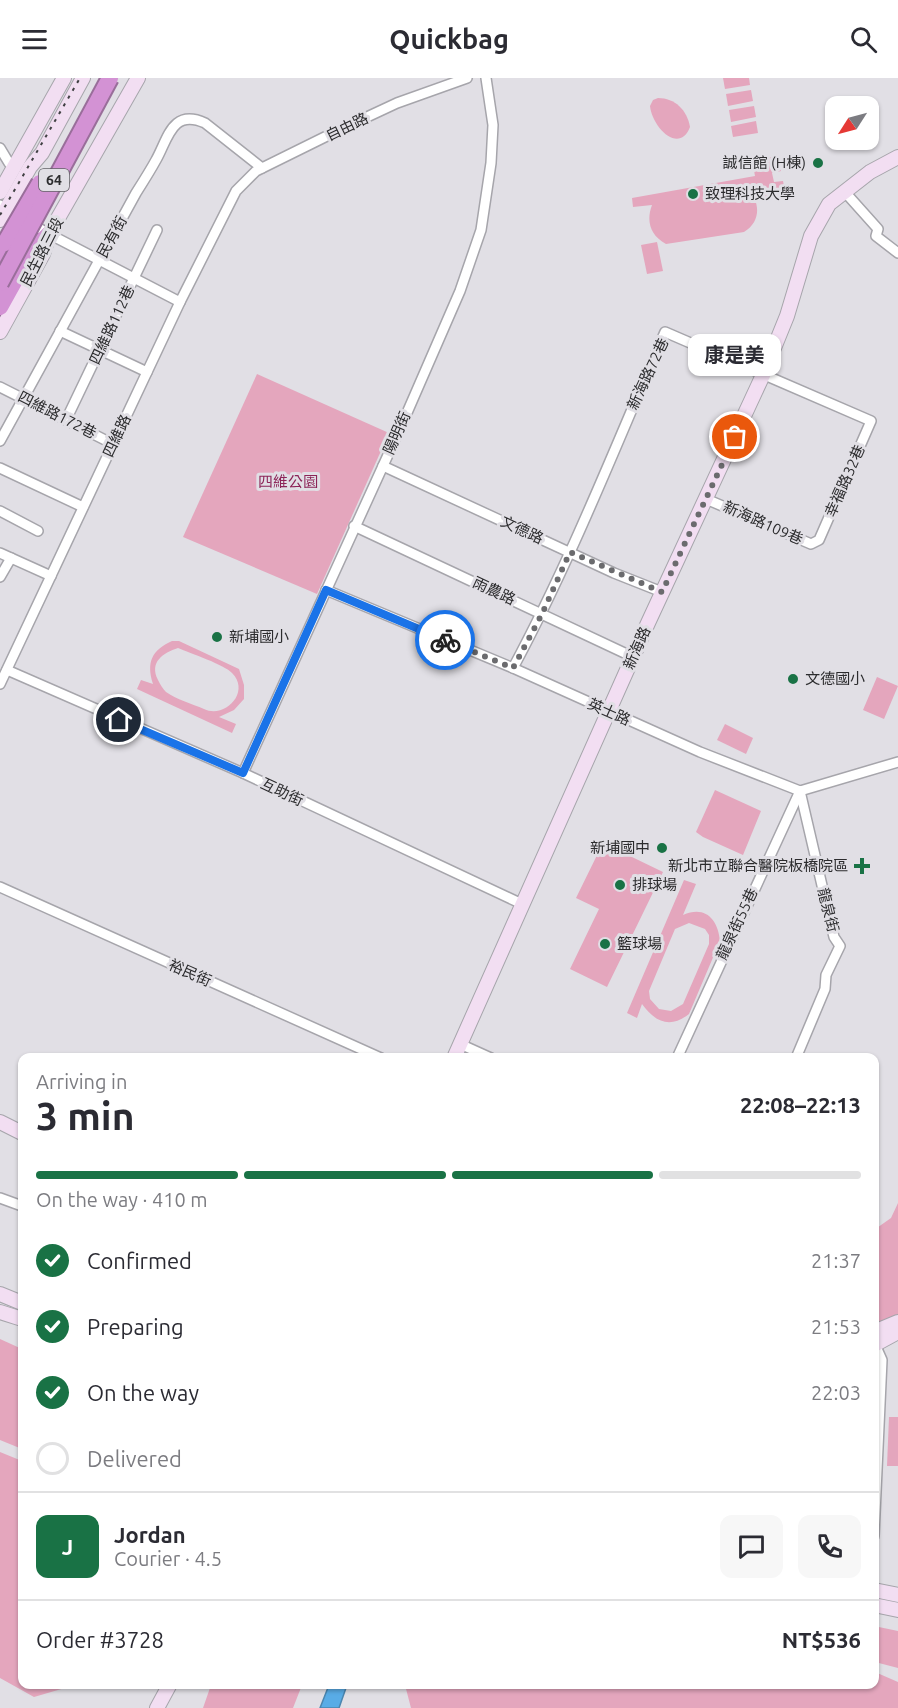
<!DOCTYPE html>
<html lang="en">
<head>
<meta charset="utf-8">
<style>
	body { margin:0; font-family:Ubuntu,"Noto Sans TC",sans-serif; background:#f7f7f7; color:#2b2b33; height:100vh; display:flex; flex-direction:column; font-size:22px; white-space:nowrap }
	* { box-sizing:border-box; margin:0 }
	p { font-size:20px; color:#7c7c81 }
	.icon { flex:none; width:33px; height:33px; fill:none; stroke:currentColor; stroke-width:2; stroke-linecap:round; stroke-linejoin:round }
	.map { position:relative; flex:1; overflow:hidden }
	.panel { position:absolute; left:18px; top:975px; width:861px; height:636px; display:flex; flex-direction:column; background:#fff; border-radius:12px; box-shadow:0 2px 4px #0004 }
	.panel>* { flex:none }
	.needle { width:39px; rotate:234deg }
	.fabs { position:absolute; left:825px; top:18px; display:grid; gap:12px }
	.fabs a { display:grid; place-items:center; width:54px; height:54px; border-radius:12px; background:#fff; box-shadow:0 2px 4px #0004; font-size:30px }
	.pin { position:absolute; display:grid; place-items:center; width:51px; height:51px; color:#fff; margin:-26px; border:3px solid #fff; border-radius:50%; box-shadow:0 2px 6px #0007 }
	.courier { position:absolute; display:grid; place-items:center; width:60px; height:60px; margin:-30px; border:4px solid #1a73e8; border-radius:50%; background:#fff; color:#222; box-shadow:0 2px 8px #0007 }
	.bubble { position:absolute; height:42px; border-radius:12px; background:#fff; box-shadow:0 2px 4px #0004; font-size:20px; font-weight:700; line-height:42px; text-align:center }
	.headline em { font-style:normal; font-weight:700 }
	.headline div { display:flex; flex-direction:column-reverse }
	.headline { display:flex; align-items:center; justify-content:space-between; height:102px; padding:0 18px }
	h1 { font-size:39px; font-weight:700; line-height:45px }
	.bar { display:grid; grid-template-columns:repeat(4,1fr); gap:9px 6px; align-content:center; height:72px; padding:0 18px }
	.bar i { height:8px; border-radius:4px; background:#e1e1e2 }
	.bar .active { background:#197245 }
	.bar p { grid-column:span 4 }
	.line { display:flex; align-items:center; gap:15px; padding:0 18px; border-top:2px solid #e1e1e2 }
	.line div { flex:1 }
	.round { display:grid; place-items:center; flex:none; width:63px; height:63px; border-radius:12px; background:#f7f7f7 }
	ol { padding:0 18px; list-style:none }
	li { display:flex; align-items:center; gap:18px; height:66px }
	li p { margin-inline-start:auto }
	li .icon { padding:6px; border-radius:50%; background:#197245; color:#fff; stroke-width:4 }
	li:last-child { color:#7c7c81 }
	li i { width:33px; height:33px; border:3px solid #e1e1e2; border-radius:50% }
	header { display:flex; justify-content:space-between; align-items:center; height:78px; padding:0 18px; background:#fff; font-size:27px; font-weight:700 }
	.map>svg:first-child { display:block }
</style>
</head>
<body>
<header><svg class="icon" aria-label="menu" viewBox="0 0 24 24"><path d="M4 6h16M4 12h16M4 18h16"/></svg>Quickbag<svg class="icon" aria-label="search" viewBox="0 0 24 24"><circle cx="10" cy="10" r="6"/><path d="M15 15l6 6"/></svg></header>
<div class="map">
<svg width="898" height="1630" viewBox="0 0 898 1630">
	<rect width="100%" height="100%" fill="#e1dfe5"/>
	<g fill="#e4a6bd" fill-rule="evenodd">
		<polygon points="723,0 749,0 750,7 725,11"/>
		<polygon points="751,12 753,23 728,28 726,16"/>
		<path d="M658 20C675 20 687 32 690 49 679 77 652 49 650 28L653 22Z"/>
		<polygon points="754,28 756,39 731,44 729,32"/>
		<polygon points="756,43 758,55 733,59 731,48"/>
		<path d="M778 78 781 93 772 95 774 104 783 103 786 118 760 123 757 107 747 109C760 123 762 143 744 154L666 166C650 157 646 143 652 127L633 129 632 120 755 98 752 82Z"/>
		<polygon points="657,164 663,193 647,196 641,167"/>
		<polygon points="257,296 389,355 317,516 183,459"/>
		<path d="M172 563H179L239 591 244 607V621L234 632 219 639 236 646 232 655 137 611 141 602 153 606C146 584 152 572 172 563ZM178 570C190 575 225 587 232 595 251 614 225 641 204 631 192 626 176 621 166 614 163 611 160 606 158 602 149 584 163 575 178 570Z"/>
		<polygon points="877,599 898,608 884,641 863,632"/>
		<polygon points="725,646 753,660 746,676 717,662"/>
		<polygon points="715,712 761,733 743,777 703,759 696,754"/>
		<polygon points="603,765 663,794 607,909 570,891 599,831 576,820"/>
		<path d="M684 802 696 806 683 837C705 827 718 841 720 863L689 936C670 951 655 944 642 926L637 940 627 935ZM689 845 705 851 709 857V866L683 926 671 933 659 931 650 921 649 913 675 851Z"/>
		<polygon points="898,1125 898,1240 874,1250 874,1152 891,1140"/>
		<polygon points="0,1261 22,1271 22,1371 0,1362"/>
		<polygon points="889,1339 898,1339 898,1388 887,1388"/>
		<polygon points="0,1374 22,1383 22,1606 75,1607 34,1619 0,1600"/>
		<polygon points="874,1548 898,1553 898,1590 875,1584"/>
		<polygon points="875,1594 898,1604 898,1630 411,1630 405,1607 874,1606"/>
		<polygon points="211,1607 211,1606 302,1607 293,1630 203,1630"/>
	</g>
	<polygon fill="#59ace6" stroke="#4c86af" stroke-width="1.5" points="329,1607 347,1607 339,1630 320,1630"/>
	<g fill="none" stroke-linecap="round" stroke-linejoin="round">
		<g stroke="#a6a5ab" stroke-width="12">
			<g id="street">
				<polyline points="0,70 9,85 14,89"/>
				<polyline points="844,113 878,151 876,158 898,175"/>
				<polyline points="0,127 49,156 180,224"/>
				<polyline points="60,253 147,294"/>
				<polyline points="0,309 113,366"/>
				<polyline points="66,342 157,152"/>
				<path d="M0 363 136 115C143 104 150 93 156 82 168 61 172 30 205 45L262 90"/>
				<polyline points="383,388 614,495 662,514"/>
				<polyline points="0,390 83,429"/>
				<polyline points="0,433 38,453"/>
				<polyline points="354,448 633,579"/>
				<polyline points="0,475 51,498"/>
				<polyline points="0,499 11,480"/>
				<polyline points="326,512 513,590 700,674 800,713 898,684"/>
				<path d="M513 590C571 482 616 367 665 254L871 343 819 462 811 466 706 421"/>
				<polyline points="7,592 243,695 522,826"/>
				<polyline points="0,606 180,224 236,113 256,93 337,53 397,25 467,0"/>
				<polyline points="243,695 403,344 460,213 481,152 491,85 493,47 486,0"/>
				<polyline points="0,809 381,980"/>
				<polyline points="460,966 491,980"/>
				<polyline points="677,980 800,713"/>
				<polyline points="796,980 825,911 826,897 840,868 834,859 800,713"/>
				<polyline points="0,1120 22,1128"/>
				<polyline points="874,1264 882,1282 874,1458"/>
			</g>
		</g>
		<g stroke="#a6a5ab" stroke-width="16">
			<g id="secondary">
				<polyline points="0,114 64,0"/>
				<polyline points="0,142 30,89 42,75 83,0"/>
				<polyline points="0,254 43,176 49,156 138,0"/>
				<polyline points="454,980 648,545 763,297 787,238 811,158 829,126 870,94 898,79"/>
				<polyline points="0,1044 22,1055"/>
				<polyline points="0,1216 22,1225"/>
				<polyline points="0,1234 22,1241"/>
				<polyline points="874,1254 898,1244"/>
				<polyline points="874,1267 898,1254"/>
				<polyline points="874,1512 898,1517"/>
				<polyline points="874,1527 898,1532"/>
				<polyline points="157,1630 170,1606"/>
			</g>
		</g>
		<g stroke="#996e9a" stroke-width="20">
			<g id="highway">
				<polyline points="0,179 5,165"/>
				<polyline points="0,229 30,175 49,156"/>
			</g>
		</g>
		<use href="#street" stroke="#fff" stroke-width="9"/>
		<use href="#secondary" stroke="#f2def2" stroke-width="14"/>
		<use href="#highway" stroke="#d392d4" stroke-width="16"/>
		<polyline stroke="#404043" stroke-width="2" stroke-dasharray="3 6" stroke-linecap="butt" points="0,137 80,0"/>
		<g stroke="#996e9a" stroke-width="20" stroke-linecap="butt">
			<g id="highway-bridge">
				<polyline points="5,165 40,105"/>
				<polyline points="0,205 110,0"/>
			</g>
		</g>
		<use href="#highway-bridge" stroke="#d392d4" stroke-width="16"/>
	</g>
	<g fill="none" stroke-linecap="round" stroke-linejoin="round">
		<polyline stroke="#6b6b6e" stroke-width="6" stroke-dasharray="0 10.8" points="445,562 513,590 542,536 570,474 662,514 735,359"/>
		<polyline stroke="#1a73e8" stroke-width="8" points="119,642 243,695 326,512 445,562"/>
	</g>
	<g fill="#197245" stroke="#e1dfe5" stroke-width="2">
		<circle cx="818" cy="85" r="6"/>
		<circle cx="693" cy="116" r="6"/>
		<circle cx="217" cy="559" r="6"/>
		<circle cx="793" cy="601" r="6"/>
		<circle cx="662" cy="770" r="6"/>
		<path d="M859 779h6v6h6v6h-6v6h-6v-6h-6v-6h6z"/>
		<circle cx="620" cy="807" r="6"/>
		<circle cx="605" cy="866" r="6"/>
	</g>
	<g text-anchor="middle" stroke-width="6" stroke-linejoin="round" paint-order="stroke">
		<rect fill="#e1dfe5" stroke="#626265" stroke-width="1.5" x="39" y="91" width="30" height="22" rx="4.5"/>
		<g font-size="14" font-weight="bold" fill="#2c2c2e">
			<text x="54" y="107">64</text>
		</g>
		<g font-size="15" fill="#2c2c2e" stroke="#e1dfe5">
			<text transform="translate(347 49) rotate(-26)" y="5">自由路</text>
			<text transform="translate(112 159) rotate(-61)" y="5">民有街</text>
			<text transform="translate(42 174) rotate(-63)" y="5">民生路三段</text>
			<text transform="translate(112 247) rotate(-65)" y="5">四維路112巷</text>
			<text transform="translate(648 296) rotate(-65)" y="5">新海路72巷</text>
			<text transform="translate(57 337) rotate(27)" y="5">四維路172巷</text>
			<text transform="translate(397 355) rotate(-66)" y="5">陽明街</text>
			<text transform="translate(117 358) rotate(-65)" y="5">四維路</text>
			<text transform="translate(845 403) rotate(-66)" y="5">幸福路32巷</text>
			<text transform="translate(763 445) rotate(24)" y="5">新海路109巷</text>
			<text transform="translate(522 452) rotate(25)" y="5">文德路</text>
			<text transform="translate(494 513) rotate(25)" y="5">雨農路</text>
			<text transform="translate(637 570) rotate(-66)" y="5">新海路</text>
			<text transform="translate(609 634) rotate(24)" y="5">英士路</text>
			<text transform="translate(282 714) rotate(25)" y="5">互助街</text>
			<text transform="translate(828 832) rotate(76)" y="5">龍泉街</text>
			<text transform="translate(737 846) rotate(-65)" y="5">龍泉街55巷</text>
			<text transform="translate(190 895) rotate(24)" y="5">裕民街</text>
		</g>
		<g font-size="15" fill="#2c2c2e" stroke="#e1dfe5" text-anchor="start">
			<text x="806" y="90" text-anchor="end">誠信館 (H棟)</text>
			<text x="705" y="121">致理科技大學</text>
			<text x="229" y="564">新埔國小</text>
			<text x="805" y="606">文德國小</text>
			<text x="650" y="775" text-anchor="end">新埔國中</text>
			<text x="848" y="793" text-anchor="end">新北市立聯合醫院板橋院區</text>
			<text x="632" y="812">排球場</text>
			<text x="617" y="871">籃球場</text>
		</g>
		<g font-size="15" fill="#8c2458" stroke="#e1dfe5">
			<text x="288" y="409">四維公園</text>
		</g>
	</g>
</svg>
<div class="fabs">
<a><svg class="needle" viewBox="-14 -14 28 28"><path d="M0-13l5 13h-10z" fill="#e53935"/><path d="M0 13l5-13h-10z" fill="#7c7c81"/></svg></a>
</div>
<div class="pin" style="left:735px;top:359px;background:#ea580c"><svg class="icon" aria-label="bag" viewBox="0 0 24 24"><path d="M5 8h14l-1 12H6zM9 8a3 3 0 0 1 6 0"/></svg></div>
<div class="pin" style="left:119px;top:642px;background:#1f2937"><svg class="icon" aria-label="home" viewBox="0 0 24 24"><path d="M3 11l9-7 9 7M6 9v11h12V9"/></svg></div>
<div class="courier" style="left:445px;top:562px"><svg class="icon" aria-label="bike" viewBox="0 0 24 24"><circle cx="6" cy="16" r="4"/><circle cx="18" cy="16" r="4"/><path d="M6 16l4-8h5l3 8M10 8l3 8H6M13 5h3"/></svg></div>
<div class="bubble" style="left:688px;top:256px;width:93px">康是美</div>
<section class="panel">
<div class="headline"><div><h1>3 min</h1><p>Arriving in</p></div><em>22:08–22:13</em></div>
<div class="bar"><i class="active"></i><i class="active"></i><i class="active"></i><i></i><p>On the way · 410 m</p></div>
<ol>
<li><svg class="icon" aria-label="check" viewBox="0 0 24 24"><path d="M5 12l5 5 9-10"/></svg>Confirmed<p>21:37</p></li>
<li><svg class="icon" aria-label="check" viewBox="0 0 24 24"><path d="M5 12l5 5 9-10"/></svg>Preparing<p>21:53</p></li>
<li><svg class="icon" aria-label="check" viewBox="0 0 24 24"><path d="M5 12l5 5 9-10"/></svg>On the way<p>22:03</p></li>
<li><i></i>Delivered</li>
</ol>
<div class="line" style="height:108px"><b class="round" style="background:#197245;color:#fff">J</b><div><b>Jordan</b><p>Courier · 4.5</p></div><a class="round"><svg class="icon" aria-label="chat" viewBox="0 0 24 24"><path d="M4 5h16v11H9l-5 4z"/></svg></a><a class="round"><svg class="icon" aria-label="phone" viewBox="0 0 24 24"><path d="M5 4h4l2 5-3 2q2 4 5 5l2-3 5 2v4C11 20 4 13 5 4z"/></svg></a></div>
<div class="line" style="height:78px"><div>Order #3728</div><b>NT$536</b></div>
</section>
</div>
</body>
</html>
